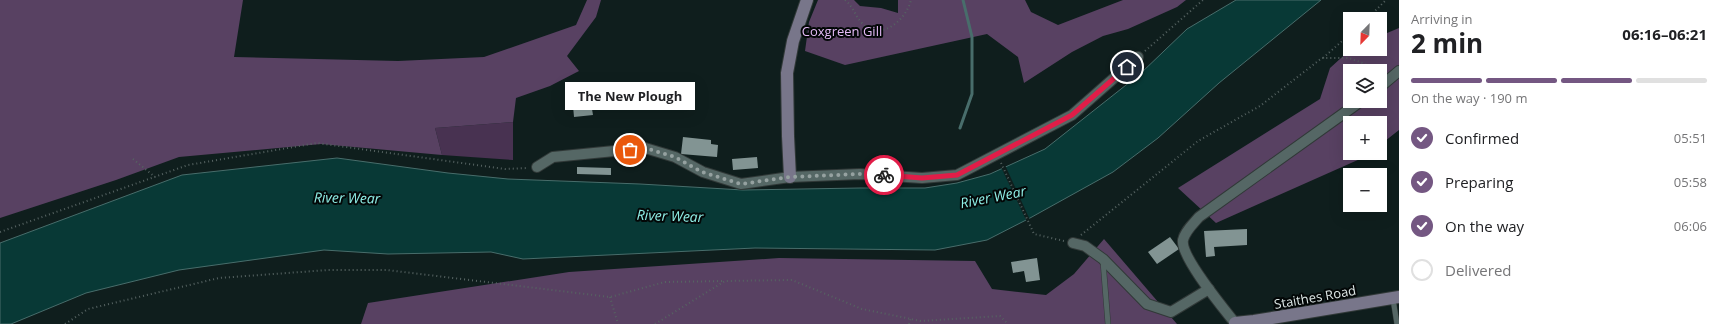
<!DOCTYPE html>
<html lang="en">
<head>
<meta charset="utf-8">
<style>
	body { margin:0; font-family:"Open Sans",sans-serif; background:#f6f6f6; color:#202124; height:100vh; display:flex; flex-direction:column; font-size:15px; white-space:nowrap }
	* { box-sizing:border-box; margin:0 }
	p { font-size:13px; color:#757577 }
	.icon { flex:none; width:22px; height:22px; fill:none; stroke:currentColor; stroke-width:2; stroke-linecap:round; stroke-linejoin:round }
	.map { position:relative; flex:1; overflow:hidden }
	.panel { display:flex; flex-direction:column; background:#fff; width:320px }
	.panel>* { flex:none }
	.needle { width:26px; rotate:203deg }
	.buttons { position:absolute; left:1343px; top:12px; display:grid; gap:8px }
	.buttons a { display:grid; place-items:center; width:44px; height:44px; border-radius:0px; background:#fff; box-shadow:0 4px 16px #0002; font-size:20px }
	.pin { position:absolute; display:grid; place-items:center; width:34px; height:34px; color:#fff; margin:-17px; border:2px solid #fff; border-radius:50%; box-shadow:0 1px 4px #0007 }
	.courier { position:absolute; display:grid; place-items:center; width:40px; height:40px; margin:-20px; border:3px solid #e11d48; border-radius:50%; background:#fff; color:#222; box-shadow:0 1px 5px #0007 }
	.bubble { position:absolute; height:28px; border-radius:0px; background:#fff; box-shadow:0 4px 16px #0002; font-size:13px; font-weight:700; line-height:28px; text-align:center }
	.overview em { font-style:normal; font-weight:700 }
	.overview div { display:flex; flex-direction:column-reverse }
	.overview { display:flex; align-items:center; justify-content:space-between; height:68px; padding:0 12px }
	h1 { font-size:26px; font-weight:700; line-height:30px }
	.bar { display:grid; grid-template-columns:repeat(4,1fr); gap:6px 4px; align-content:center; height:48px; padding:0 12px }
	.bar i { height:5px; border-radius:3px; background:#e0e0e0 }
	.bar .on { background:#745782 }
	.bar p { grid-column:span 4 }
	ol { padding:0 12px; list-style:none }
	li { display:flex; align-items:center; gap:12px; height:44px }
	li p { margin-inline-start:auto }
	li .icon { padding:4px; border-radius:50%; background:#745782; color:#fff; stroke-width:4 }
	li:last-child { color:#757577 }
	li i { width:22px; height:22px; border:2px solid #e0e0e0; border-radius:50% }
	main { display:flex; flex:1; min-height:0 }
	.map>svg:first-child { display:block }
</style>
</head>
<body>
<main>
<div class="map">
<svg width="1399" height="324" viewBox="0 0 1399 324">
	<rect width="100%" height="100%" fill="#0f1e1d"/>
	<polygon fill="#483251" points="513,122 513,160 442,155 435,128"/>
	<g fill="#584162" fill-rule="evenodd">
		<polygon points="0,0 243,0 234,57 398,61 484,57 576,25 587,0 601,0 596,17 567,56 579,71 550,86 516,98 513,122 435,128 442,155 321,144 179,157 116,180 0,218"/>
		<polygon points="818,0 854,0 860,6 881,8 898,13 898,0 1025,0 1031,12 1058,25 1123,0 1186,0 1177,7 1128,29 1103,36 1072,52 1024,83 1018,57 987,34 845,65 805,51 809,22"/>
		<path d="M1399 28V130L1380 145V123H1350V153H1371L1369 155 1216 223 1178 188 1320 99 1330 68 1351 49H1380V36ZM1350 71H1380V101H1350Z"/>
		<polygon points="1104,239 1177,324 361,324 368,303 569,272 779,258 975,261 992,289 1046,295 1074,274"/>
	</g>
	<polygon fill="#083936" stroke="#486d6b" points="1236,0 1321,0 1219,83 1158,138 1113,172 1030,218 987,240 935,250 755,248 523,259 491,252 388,254 324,250 179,270 86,293 11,324 0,324 0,243 182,175 337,158 448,173 508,179 640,184 743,190 860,188 925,188 957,183 990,174 1045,149 1140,74 1187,29"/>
	<polygon fill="#0f1e1d" points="1005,165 1030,220 1027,222 1001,167"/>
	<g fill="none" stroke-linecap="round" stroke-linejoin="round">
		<polyline stroke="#486d6b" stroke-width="3" points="960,128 972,94 972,37 963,0"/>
	</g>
	<g fill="#829493">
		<polygon points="591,103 593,115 574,117 573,106"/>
		<polygon points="683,137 711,140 711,144 718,145 717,157 681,154"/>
		<polygon points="757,157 758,168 733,170 732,159"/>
		<polygon points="577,167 611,168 611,175 577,174"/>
		<polygon points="1247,229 1247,245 1214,247 1215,256 1206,257 1204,231"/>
		<polygon points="1170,237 1179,249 1157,264 1148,252"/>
		<polygon points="1037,258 1040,280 1026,282 1024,271 1013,273 1011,262"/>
	</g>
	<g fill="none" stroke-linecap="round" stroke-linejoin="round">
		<g stroke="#313938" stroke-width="6">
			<g id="lane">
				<polyline points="1103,261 1108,324"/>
				<polyline points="1393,299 1397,324"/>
			</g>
		</g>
		<g stroke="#313938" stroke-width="12">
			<g id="street">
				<polyline points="1380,87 1399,71"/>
				<polyline points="537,167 553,157 645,148 675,157 703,172 741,184 790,177 860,174 922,178 957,175 1072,115 1138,57"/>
				<polyline points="1073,243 1085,246 1103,259 1147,304 1171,312 1209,289"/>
				<path d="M1235 323C1224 309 1180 256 1183 240 1185 231 1193 224 1199 217L1361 101"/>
			</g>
		</g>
		<g stroke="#313938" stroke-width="14">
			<g id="secondary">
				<polyline points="790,177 788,136 787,73 793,41 807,0"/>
				<polyline points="1235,323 1254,321 1399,297"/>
			</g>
		</g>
		<g stroke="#566362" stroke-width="2" stroke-dasharray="1 3" stroke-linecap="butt">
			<path d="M845 0C853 6 855 16 862 23 881 42 906 20 911 0"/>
			<polyline points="1367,19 1386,0"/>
			<polyline points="1145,51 1203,0"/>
			<polyline points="1323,58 1350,34"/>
			<polyline points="133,159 155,177"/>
			<polyline points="1001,163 1034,234 1064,241"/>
			<polyline points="0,232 188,165 317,143 505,169 528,168"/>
			<polyline points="1081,235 1198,141 1260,106 1322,58 1349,58 1365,64 1374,71"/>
			<polyline points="610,297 618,324"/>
			<polyline points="65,324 88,309 219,278 328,270 387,270 610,297 665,282 725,281"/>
			<polyline points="655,324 725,281 792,280 862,309 921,321 1000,316 1008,324"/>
			<polyline points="909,324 911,318"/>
		</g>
		<use href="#lane" stroke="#556765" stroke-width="5"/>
		<use href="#street" stroke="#556765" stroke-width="10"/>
		<use href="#secondary" stroke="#78768a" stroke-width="12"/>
	</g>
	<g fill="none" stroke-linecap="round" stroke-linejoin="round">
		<polyline stroke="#95a1a0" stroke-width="4" stroke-dasharray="0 7.2" points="630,150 645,148 675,157 702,172 741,184 790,177 860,174 884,175"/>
		<polyline stroke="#e11d48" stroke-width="5" points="884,175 922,178 957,175 1072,115 1127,67"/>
	</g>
	<g text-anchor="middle" stroke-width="4" stroke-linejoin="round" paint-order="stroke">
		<g font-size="13" fill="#e3baf5" stroke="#030707">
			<text x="842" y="36">Coxgreen Gill</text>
		</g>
		<g font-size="13" fill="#dde7e6" stroke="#030707">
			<text transform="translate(1315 297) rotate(-10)" y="5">Staithes Road</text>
		</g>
		<g font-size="14" font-style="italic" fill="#8fefe7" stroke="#030707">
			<text transform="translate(993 197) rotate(-11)" y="5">River Wear</text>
			<text transform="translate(347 198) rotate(1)" y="5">River Wear</text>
			<text transform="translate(670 216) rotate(2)" y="5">River Wear</text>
		</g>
	</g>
</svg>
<div class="buttons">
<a><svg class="needle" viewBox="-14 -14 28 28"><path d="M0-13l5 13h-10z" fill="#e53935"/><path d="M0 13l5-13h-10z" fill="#757577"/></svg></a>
<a><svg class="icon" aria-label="layers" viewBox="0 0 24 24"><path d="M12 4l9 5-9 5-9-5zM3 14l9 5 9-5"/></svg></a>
<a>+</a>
<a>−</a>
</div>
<div class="pin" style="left:630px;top:150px;background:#ea580c"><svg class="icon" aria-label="bag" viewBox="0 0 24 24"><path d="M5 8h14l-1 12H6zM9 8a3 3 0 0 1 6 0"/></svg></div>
<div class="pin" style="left:1127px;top:67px;background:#1f2937"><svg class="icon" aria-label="home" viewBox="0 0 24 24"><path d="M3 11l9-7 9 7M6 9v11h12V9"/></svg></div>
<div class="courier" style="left:884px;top:175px"><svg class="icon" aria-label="bike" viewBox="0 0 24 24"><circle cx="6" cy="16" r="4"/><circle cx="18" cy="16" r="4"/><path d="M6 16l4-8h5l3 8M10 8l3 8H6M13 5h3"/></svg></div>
<div class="bubble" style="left:565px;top:82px;width:130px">The New Plough</div>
</div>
<section class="panel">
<div class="overview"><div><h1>2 min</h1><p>Arriving in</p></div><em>06:16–06:21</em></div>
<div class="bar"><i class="on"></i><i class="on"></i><i class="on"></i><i></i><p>On the way · 190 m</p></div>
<ol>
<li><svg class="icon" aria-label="check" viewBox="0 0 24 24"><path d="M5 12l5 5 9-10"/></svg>Confirmed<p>05:51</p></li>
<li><svg class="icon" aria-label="check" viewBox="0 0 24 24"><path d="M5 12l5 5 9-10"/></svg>Preparing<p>05:58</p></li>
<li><svg class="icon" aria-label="check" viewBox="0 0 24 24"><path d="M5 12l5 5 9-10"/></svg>On the way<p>06:06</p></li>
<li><i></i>Delivered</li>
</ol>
</section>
</main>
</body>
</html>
